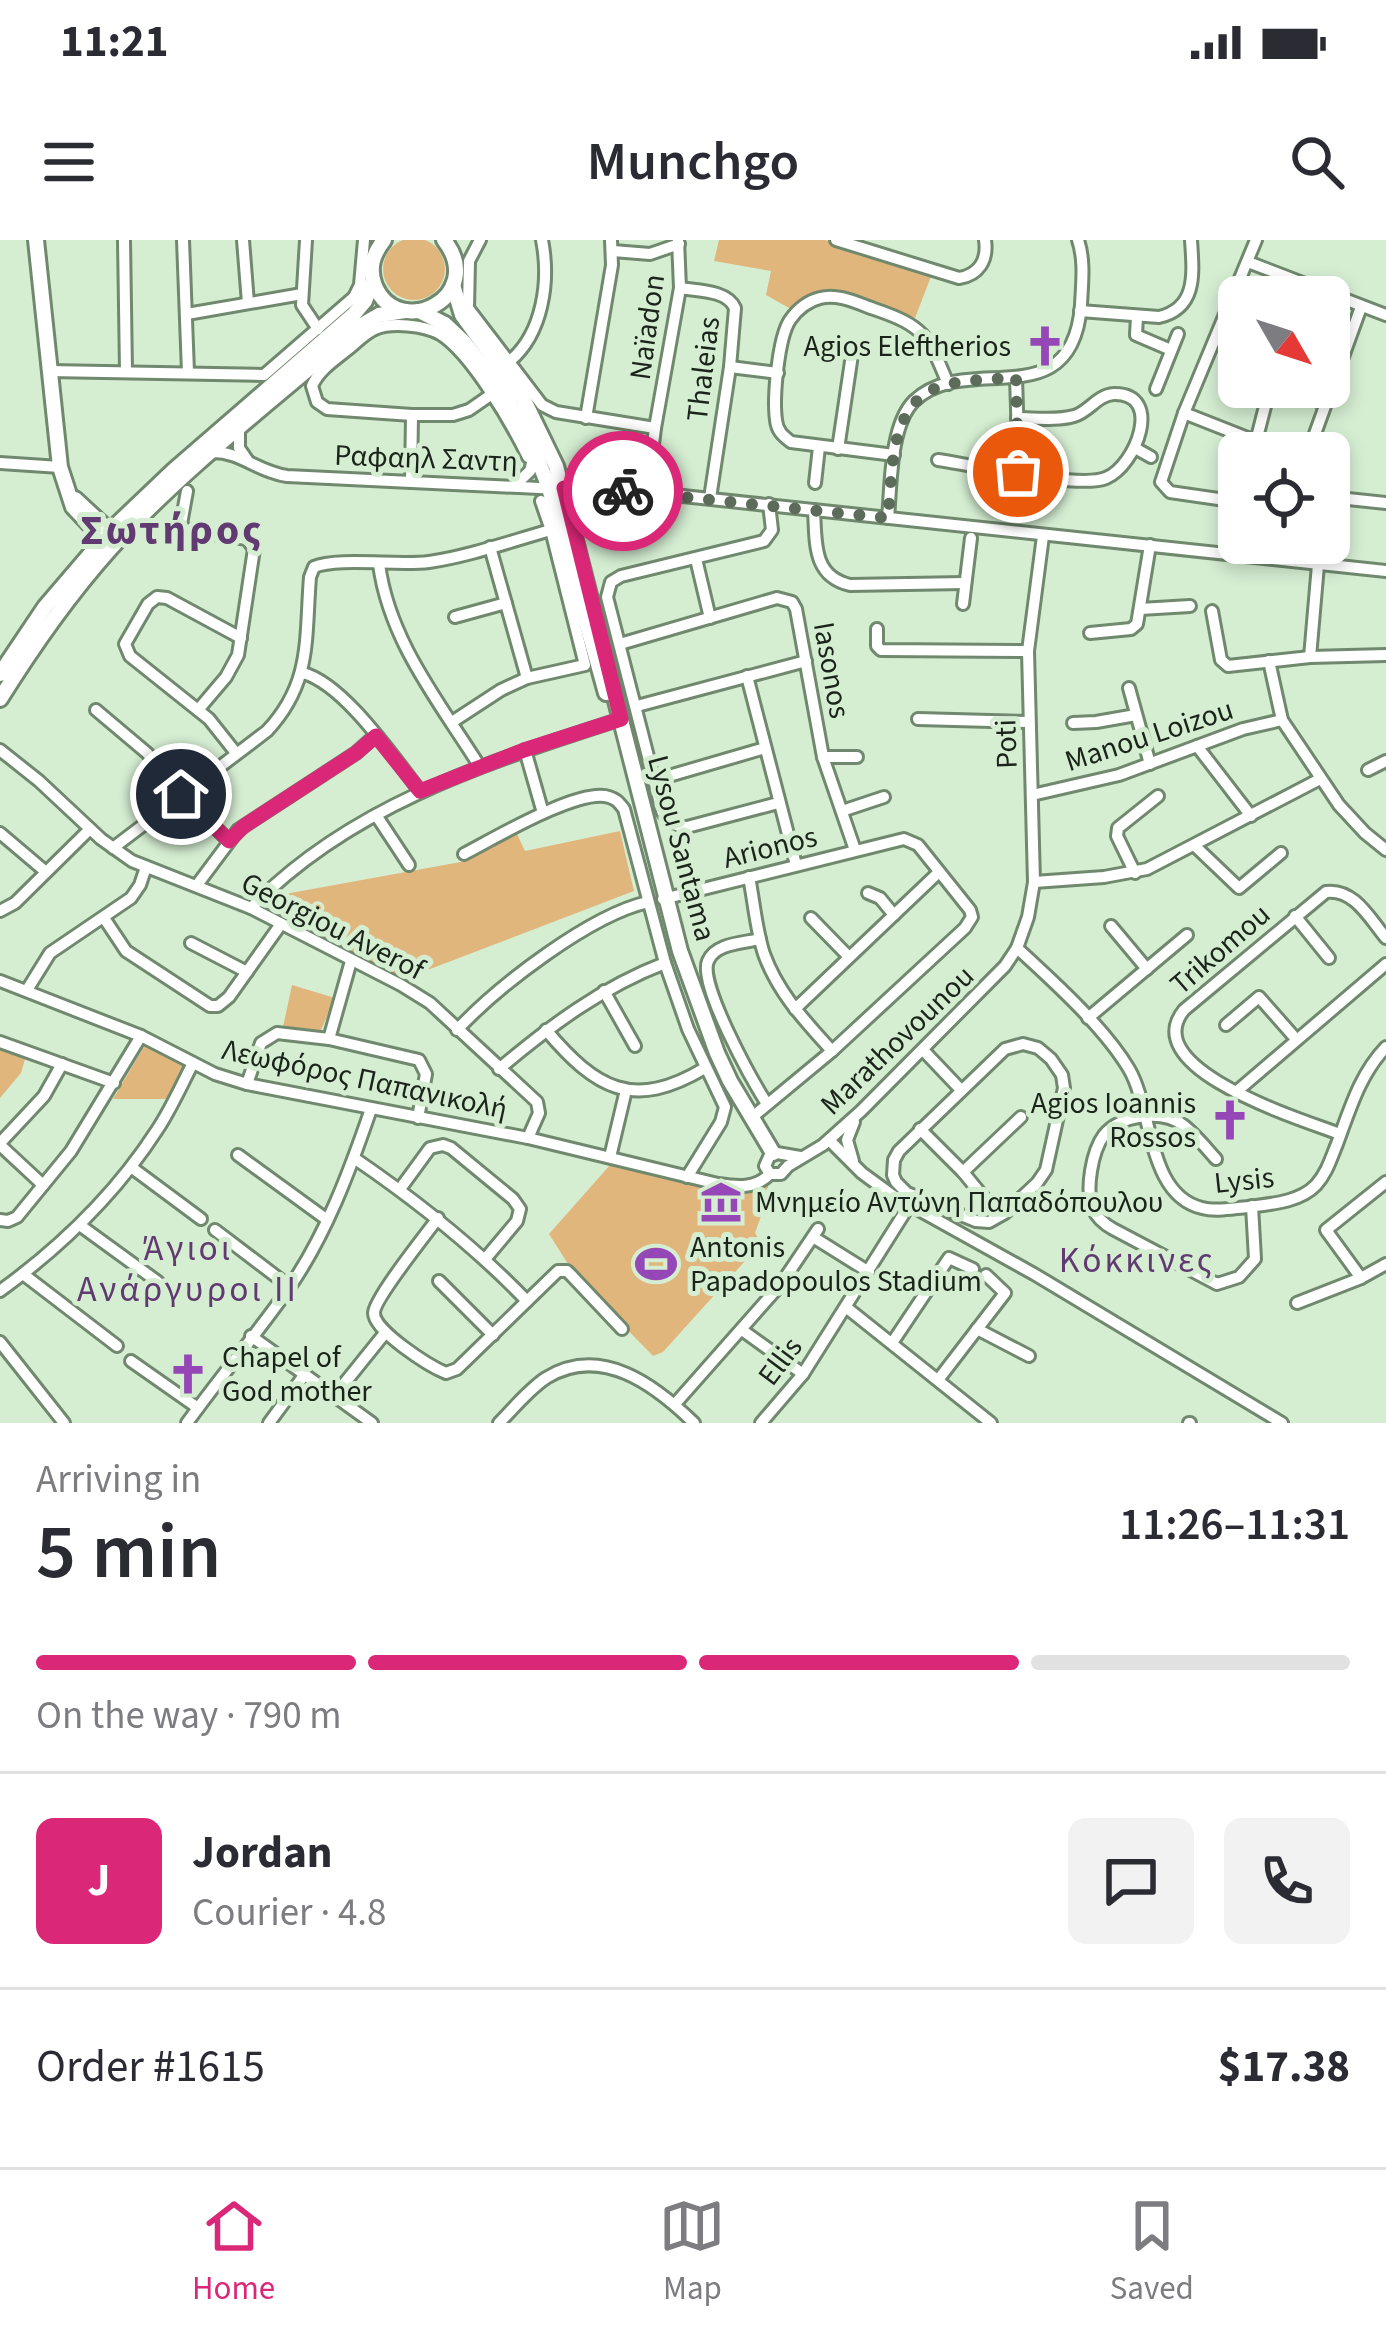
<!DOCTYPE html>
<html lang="en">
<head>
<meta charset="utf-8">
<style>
	body { margin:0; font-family:"Source Sans 3",sans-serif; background:#f2f2f3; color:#2b2b33; height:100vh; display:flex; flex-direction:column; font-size:45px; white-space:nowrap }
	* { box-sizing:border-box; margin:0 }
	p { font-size:39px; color:#7c7c81 }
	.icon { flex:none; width:66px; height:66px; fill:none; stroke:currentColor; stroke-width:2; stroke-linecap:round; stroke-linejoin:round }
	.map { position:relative; height:1183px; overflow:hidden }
	.sheet { display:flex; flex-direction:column; background:#fff; flex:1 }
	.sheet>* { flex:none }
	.needle { width:78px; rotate:129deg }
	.fabs { position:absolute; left:1218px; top:36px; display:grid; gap:24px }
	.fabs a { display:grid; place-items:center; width:132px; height:132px; border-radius:18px; background:#fff; box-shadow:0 6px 18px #0003; font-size:60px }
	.pin { position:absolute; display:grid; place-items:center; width:102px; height:102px; color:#fff; margin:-51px; border:6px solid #fff; border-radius:50%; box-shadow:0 3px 12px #0007 }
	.courier { position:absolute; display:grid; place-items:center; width:120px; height:120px; margin:-60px; border:9px solid #db2777; border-radius:50%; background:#fff; color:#222; box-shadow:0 3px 15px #0007 }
	.head em { font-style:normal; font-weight:600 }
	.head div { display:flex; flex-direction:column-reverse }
	.head { display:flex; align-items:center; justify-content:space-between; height:204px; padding:0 36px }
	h1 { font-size:78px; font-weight:600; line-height:90px }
	.bar { display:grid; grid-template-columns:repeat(4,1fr); gap:18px 12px; align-content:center; height:144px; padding:0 36px }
	.bar i { height:15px; border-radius:9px; background:#e1e1e2 }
	.bar .current { background:#db2777 }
	.bar p { grid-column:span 4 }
	.line { display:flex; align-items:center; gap:30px; padding:0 36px; border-top:3px solid #e1e1e2 }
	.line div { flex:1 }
	.round { display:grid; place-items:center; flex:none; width:126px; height:126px; border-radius:18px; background:#f2f2f3 }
	.status { display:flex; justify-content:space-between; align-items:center; height:84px; padding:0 60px; background:#fff; direction:ltr }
	.status svg { height:33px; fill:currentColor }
	header { display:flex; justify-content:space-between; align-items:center; height:156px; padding:0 36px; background:#fff; font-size:54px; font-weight:600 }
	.menu { display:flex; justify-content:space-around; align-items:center; height:168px; border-top:3px solid #e1e1e2; background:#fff; font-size:33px; color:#7c7c81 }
	.menu a { display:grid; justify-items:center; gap:6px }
	.menu .current { color:#db2777 }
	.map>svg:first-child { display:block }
</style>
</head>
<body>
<div class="status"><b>11:21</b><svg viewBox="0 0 49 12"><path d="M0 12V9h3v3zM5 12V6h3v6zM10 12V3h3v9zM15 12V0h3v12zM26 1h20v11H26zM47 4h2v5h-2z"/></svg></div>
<header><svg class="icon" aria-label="menu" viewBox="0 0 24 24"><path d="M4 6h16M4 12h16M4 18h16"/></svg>Munchgo<svg class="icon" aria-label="search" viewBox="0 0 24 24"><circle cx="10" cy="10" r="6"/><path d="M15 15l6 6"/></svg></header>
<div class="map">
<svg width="1386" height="1183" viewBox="0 0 1386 1183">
	<rect width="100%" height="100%" fill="#d5eed2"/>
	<g fill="#e1b67d">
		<circle cx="414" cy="29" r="31"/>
		<polygon points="719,0 825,0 932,34 915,78 830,49 789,68 766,55 771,31 714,21"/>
		<polygon points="620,591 634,651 404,739 276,678 266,665 274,656 466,621 517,594 525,611"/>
		<polygon points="292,745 335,758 321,790 315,793 283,787"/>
		<polygon points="145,805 188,824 169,859 113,859"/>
		<polygon points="0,810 25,819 21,833 0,858"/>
		<polygon points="619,924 726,949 768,945 768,949 771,948 755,993 760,1001 754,1011 663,1112 653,1116 577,1038 549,994 610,925"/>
	</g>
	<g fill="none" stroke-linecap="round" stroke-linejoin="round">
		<g stroke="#70886e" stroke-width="16">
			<g id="minor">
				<polyline points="124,0 126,131"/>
				<polyline points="183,0 188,132"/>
				<polyline points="243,0 248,63"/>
				<polyline points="306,0 302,65 318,89"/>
				<polyline points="480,0 469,21 468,68 542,165 556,172 655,188"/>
				<path d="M836 0 959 38C979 35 988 20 985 0"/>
				<polyline points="613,11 650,14 679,4"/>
				<polyline points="1248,22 1386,75"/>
				<path d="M680 48C698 51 727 50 735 68L730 127 710 258"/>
				<path d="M1080 71 1159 77C1198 68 1193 32 1191 0"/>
				<polyline points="187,74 302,54"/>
				<polyline points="1137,76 1136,95 1171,110"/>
				<path d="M510 121C543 93 550 41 542 0"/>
				<polyline points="730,127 778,133"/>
				<polyline points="49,131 264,135 354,57 360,45 364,0"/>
				<polyline points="1016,137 1019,232"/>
				<polyline points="1273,147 1325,163"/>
				<polyline points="1156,149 1178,94"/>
				<path d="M492 154 469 170 453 175H412L327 169 317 162 312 146C319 129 338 118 352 106 359 100 366 93 375 89 391 82 424 85 440 94 471 113 512 184 528 217"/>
				<polyline points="1184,173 1255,201"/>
				<polyline points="586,178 612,25 611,0"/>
				<polyline points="239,190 239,208 248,221"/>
				<polyline points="1135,208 1151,217"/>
				<polyline points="838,209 853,108"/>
				<path d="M213 212C241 212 258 232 287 236L664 254 1386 331"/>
				<polyline points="1253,213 1270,147"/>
				<polyline points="1308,213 1361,67"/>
				<path d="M894 215 791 202C783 196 777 191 776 180 773 158 778 98 790 80 797 70 808 61 820 58 838 53 857 63 874 69 924 86 928 95 948 144"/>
				<path d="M938 220C973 225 1079 249 1106 238 1136 226 1164 153 1114 154 1097 155 1089 172 1074 176 1057 181 1035 178 1017 178"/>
				<polyline points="0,223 60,227"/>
				<polyline points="411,242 412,175"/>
				<polyline points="815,243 819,207"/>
				<polyline points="514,246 530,231 534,215"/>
				<polyline points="187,251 181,284 183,289 247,299 254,309 238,415 226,437 198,470"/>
				<polyline points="647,252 655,188 680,48 678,0"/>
				<polyline points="1329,257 1386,263"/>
				<polyline points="1239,262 1170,252 1161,242 1184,173 1256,0"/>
				<path d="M769 264 772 290 764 301 621 336 611 342 607 357 662 571C668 582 675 587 687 587L778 563"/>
				<path d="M814 270C816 302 812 336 850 345L965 343"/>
				<path d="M888 278C891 245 890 185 914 161 966 110 1072 180 1081 65 1082 43 1085 21 1078 0"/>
				<polyline points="490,307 527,438"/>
				<polyline points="696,319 710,378"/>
				<path d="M379 324C389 401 440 463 480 527"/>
				<polyline points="963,364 971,298"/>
				<polyline points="1140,369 1190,366"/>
				<polyline points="1212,371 1221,420 1228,426 1310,417 1386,415"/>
				<polyline points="455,377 506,363"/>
				<polyline points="877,389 877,406 881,410 1028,411"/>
				<polyline points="1090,393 1131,389 1137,384 1150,305"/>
				<polyline points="620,404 777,358 792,362 796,369 823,517 855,610"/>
				<polyline points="1310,417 1318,325"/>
				<polyline points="1269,421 1282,480 1339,565 1365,593 1386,610"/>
				<path d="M303 433C344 444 393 517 420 551"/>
				<polyline points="747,436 796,625"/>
				<polyline points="1129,448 1150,524"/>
				<polyline points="637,466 806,421"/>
				<polyline points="96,470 147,513 181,554 229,601"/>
				<polyline points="918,479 1028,482"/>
				<polyline points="452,482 501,450 527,438 585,425 551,290 541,261"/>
				<polyline points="1073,483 1096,482 1136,475"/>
				<polyline points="1197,506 1251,576"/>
				<polyline points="0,510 39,541 101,599 132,621 251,668 401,745 430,763 537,862 539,873 528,898"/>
				<polyline points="525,510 543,573"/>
				<polyline points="236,513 209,479 130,416 125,404 148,364 157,357 167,358 241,398"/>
				<polyline points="823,517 857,517"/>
				<polyline points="1368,530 1386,521"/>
				<polyline points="655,540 765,508"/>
				<polyline points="1032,555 1119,535 1243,489 1282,480"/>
				<polyline points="842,571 884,557"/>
				<polyline points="376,575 409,625"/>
				<polyline points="0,593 46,632"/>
				<polyline points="1195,606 1239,648 1281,613"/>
				<path d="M113 608 267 491C312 443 305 399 310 337L314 327C338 317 398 326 429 322 470 316 511 301 551 290"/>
				<path d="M464 614C493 599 580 547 609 557 618 560 619 563 624 569L665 723 688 789 725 867 721 882 687 937"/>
				<polyline points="1135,633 1117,596 1118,588 1158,556"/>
				<path d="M749 637C754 662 756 690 764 714 778 753 805 781 832 811"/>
				<polyline points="1034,642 1104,637 1147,629 1320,539"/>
				<polyline points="197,645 238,590 356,513 375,496"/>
				<polyline points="868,653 880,658 894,675"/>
				<polyline points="663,659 904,599 918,605 970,670 972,677 965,688 832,811 751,878"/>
				<path d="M251 668C350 565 489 522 621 479"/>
				<polyline points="0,671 15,663 90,589"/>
				<polyline points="1295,676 1329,718"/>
				<polyline points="104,678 126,711 210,766 218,766 229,757 281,684"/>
				<polyline points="811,678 849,717"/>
				<polyline points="1111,686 1147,729"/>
				<path d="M760 699C744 703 715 703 708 721 698 744 753 842 767 864"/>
				<polyline points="191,703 247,732"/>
				<path d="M1017 708C1053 741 1104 787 1129 829 1153 870 1147 955 1202 968 1216 972 1234 968 1248 967 1271 964 1300 962 1316 945 1327 933 1331 918 1337 904 1350 869 1360 834 1386 807"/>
				<path d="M0 741 141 796 215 834 247 844 528 898 718 944C738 947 755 949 770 934H781L788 926 823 905 861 871 1005 726 1017 708 1028 677 1034 642 1028 411 1043 296"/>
				<polyline points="27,750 50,713 131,658 140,645 146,627"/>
				<polyline points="604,751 635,806"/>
				<polyline points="795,769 939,632"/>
				<polyline points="1088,778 1187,695"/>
				<polyline points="1226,785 1259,757 1296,799"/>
				<path d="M457 790C498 746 590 675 648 662"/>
				<path d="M546 790C596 849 633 871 705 828"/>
				<polyline points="329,799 351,721"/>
				<polyline points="0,802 114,843"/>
				<polygon points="1023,804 1038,808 1051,819 1062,835 1064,848 1046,930 1037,943 1005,973 989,982 976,981 907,953 896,942 893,935 894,920 899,911 1005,809"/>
				<polyline points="923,810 961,850"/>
				<path d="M499 829C550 786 602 747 665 723"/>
				<polyline points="247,844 261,803 277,793 329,799 419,820 426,834 418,878"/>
				<polyline points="1236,852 1386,724"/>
				<polyline points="920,889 963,932 990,965"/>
				<path d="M1340 894C1303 880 1136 829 1184 770L1326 652C1354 648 1370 679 1386 698"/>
				<polyline points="829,900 862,933 892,955 1034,1034 1282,1183"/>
				<polyline points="0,903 44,856 62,824"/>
				<polyline points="0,905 43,945"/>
				<polyline points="238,915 326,979"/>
				<polyline points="610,917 626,850"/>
				<path d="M354 918C417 961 474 1006 527 1061"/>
				<path d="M1216 919C1206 908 1195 894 1183 885 1162 869 1120 875 1104 895 1092 911 1085 950 1093 969 1097 978 1104 984 1113 989L1217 1044 1239 1037 1255 1019 1252 966"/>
				<polyline points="853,921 847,900 854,882"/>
				<polyline points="131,927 201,979"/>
				<polyline points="963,932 1021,877"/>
				<polyline points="770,934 765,926 770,915 777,913 800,917"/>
				<polyline points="400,949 430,908 443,905 451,908 513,959 520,969 517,981 486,1018"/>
				<path d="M438 978C427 993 374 1059 374 1073 374 1091 429 1126 446 1133L457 1129 558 1031H567L571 1035 622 1089"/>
				<polyline points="0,980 8,981 17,977 71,911 141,796"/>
				<polyline points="81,986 158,1042"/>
				<polyline points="215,990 290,1047"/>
				<polyline points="813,997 869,1032"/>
				<polyline points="23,1034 117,1106"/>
				<polyline points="1361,1038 1326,990 1386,942"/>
				<polyline points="439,1041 493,1095"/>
				<path d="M0 1051C62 1006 115 955 157 890 171 869 181 846 193 823"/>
				<polyline points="1297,1063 1361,1038 1386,1024"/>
				<polyline points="847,1068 991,1183"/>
				<polyline points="977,1089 1029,1116"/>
				<polyline points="742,1090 803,1134"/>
				<polyline points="251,1096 372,1183"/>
				<polyline points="0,1102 64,1183"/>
				<polyline points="892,1103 949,1018 973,1029"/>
				<polyline points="131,1121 198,1168"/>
				<polyline points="938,1140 1005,1053 986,1035"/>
				<polyline points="335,1155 385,1093"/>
				<polyline points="675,1164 781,1044 818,989"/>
				<path d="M187 1183C220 1137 257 1094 289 1048 326 995 350 930 371 869"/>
				<polyline points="269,1183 305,1134"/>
				<path d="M499 1183C514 1168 528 1150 546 1138 601 1104 655 1145 694 1183"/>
				<polyline points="761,1183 803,1134 910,964"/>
				<polyline points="1189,1183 1190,1183"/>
			</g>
		</g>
		<g stroke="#70886e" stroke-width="20">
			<g id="major">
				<polyline points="36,0 60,227 73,267 108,304"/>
				<path d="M384 0C373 14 368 28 375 46 399 102 488 56 444 0"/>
				<polyline points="453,45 462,75 523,158 556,226 680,711 717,813 730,841 773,913"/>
				<polyline points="419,71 445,84 464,102 504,153 528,194 549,248 606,453"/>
				<polyline points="75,259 116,297"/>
				<polyline points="0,434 45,367 110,291 174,230 354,74 365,61 373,40"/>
				<path d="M0 459C33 406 68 356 109 310 181 230 277 157 358 87L379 75 405 71"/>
			</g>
		</g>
		<use href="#minor" stroke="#fff" stroke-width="10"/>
		<use href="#major" stroke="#fff" stroke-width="14"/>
	</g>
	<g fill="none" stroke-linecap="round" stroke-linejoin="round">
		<path stroke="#5c6b5a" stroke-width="12" stroke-dasharray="0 21.6" d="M623 251 888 278C893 228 888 156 950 144 971 139 994 140 1016 137L1018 232"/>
		<polyline stroke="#db2777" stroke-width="15" points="181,554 229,601 244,586 356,513 376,496 420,551 524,510 621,479 564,248 623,251"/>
	</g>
	<defs>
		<g id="church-bare" transform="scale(3.24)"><path d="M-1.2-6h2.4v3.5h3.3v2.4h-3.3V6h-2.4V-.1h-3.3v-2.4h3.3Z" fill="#9647b7" stroke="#d5eed2" stroke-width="2.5" paint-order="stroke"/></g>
		<g id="museum-bare" transform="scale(3.24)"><path d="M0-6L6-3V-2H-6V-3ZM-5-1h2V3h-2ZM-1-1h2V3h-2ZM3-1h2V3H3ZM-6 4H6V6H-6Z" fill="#9647b7" stroke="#d5eed2" stroke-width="2.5" paint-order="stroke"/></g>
		<g id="stadium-bare" transform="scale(3.24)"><path d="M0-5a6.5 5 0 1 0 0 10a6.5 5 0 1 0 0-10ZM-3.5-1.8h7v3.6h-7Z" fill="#9647b7" stroke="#d5eed2" stroke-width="2.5" paint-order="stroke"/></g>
	</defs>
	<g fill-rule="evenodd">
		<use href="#church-bare" x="1045" y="106"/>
		<use href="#church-bare" x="1230" y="880"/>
		<use href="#museum-bare" x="721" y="962"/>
		<use href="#stadium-bare" x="656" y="1024"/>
		<use href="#church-bare" x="188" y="1134"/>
	</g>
	<g text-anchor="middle" stroke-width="10" stroke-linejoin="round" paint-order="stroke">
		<g font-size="30" fill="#1b241a" stroke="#d5eed2">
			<text transform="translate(647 87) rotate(-82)" y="10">Naïadon</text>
			<text transform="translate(703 129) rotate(-83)" y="10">Thaleias</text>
			<text transform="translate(426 218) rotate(2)" y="10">Ραφαηλ Σαντη</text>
			<text transform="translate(832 430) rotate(80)" y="10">Iasonos</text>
			<text transform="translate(1149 495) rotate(-18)" y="10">Manou Loizou</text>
			<text transform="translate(1006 504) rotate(-92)" y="10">Poti</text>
			<text transform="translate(770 607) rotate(-14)" y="10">Arionos</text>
			<text transform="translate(682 608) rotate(75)" y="10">Lysou Santama</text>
			<text transform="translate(333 686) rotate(27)" y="10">Georgiou Averof</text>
			<text transform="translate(1220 709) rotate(-41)" y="10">Trikomou</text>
			<text transform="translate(897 800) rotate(-44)" y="10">Marathovounou</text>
			<text transform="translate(365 839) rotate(12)" y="10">Λεωφόρος Παπανικολή</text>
			<text transform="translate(1244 940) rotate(-6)" y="10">Lysis</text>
			<text transform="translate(780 1121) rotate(-53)" y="10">Ellis</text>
		</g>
		<g font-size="30" fill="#1b241a" stroke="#d5eed2" text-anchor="start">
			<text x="1011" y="116" text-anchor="end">Agios Eleftherios</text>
			<text x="1196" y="873" text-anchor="end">Agios Ioannis<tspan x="1196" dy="34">Rossos</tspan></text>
			<text x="755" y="972">Μνημείο Αντώνη Παπαδόπουλου</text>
			<text x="690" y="1017">Antonis<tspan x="690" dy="34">Papadopoulos Stadium</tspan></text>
			<text x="222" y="1127">Chapel of<tspan x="222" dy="34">God mother</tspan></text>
		</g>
		<g font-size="36" letter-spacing="3" fill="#613a72" stroke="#d5eed2">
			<text x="188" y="1020">Άγιοι<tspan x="188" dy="41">Ανάργυροι ΙΙ</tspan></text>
			<text x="1137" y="1032">Κόκκινες</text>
		</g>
		<g font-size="42" font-weight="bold" letter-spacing="3" fill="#613a72" stroke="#d5eed2">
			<text x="172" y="304">Σωτήρος</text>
		</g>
	</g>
</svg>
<div class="fabs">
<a><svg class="needle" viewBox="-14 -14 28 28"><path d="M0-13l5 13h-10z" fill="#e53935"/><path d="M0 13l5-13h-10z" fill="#7c7c81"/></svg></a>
<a><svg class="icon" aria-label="locate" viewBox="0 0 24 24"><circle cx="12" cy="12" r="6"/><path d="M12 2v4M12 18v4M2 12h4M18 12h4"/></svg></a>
</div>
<div class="pin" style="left:1018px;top:232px;background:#ea580c"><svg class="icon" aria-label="bag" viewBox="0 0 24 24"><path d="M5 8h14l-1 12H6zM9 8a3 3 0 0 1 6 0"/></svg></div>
<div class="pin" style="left:181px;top:554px;background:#1f2937"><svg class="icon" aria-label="home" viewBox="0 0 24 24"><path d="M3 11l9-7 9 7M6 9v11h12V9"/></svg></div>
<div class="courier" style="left:623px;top:251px"><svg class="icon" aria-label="bike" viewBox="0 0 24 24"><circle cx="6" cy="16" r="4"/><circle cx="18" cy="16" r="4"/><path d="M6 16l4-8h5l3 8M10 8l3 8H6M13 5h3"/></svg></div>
</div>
<section class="sheet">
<div class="head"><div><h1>5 min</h1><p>Arriving in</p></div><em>11:26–11:31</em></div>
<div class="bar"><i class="current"></i><i class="current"></i><i class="current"></i><i></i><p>On the way · 790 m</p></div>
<div class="line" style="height:216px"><b class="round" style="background:#db2777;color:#fff">J</b><div><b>Jordan</b><p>Courier · 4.8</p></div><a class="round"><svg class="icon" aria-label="chat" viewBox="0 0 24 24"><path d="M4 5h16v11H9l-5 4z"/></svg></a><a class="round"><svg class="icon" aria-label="phone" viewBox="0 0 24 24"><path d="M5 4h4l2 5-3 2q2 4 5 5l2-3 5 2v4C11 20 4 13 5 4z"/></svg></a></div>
<div class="line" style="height:156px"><div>Order #1615</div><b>$17.38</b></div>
</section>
<nav class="menu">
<a class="current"><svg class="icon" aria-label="home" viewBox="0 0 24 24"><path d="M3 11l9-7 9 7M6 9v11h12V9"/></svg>Home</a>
<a><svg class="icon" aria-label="map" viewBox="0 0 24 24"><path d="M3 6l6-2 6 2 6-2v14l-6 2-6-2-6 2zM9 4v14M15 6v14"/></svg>Map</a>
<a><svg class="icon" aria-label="saved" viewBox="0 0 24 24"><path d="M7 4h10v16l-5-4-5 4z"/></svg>Saved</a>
</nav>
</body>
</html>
